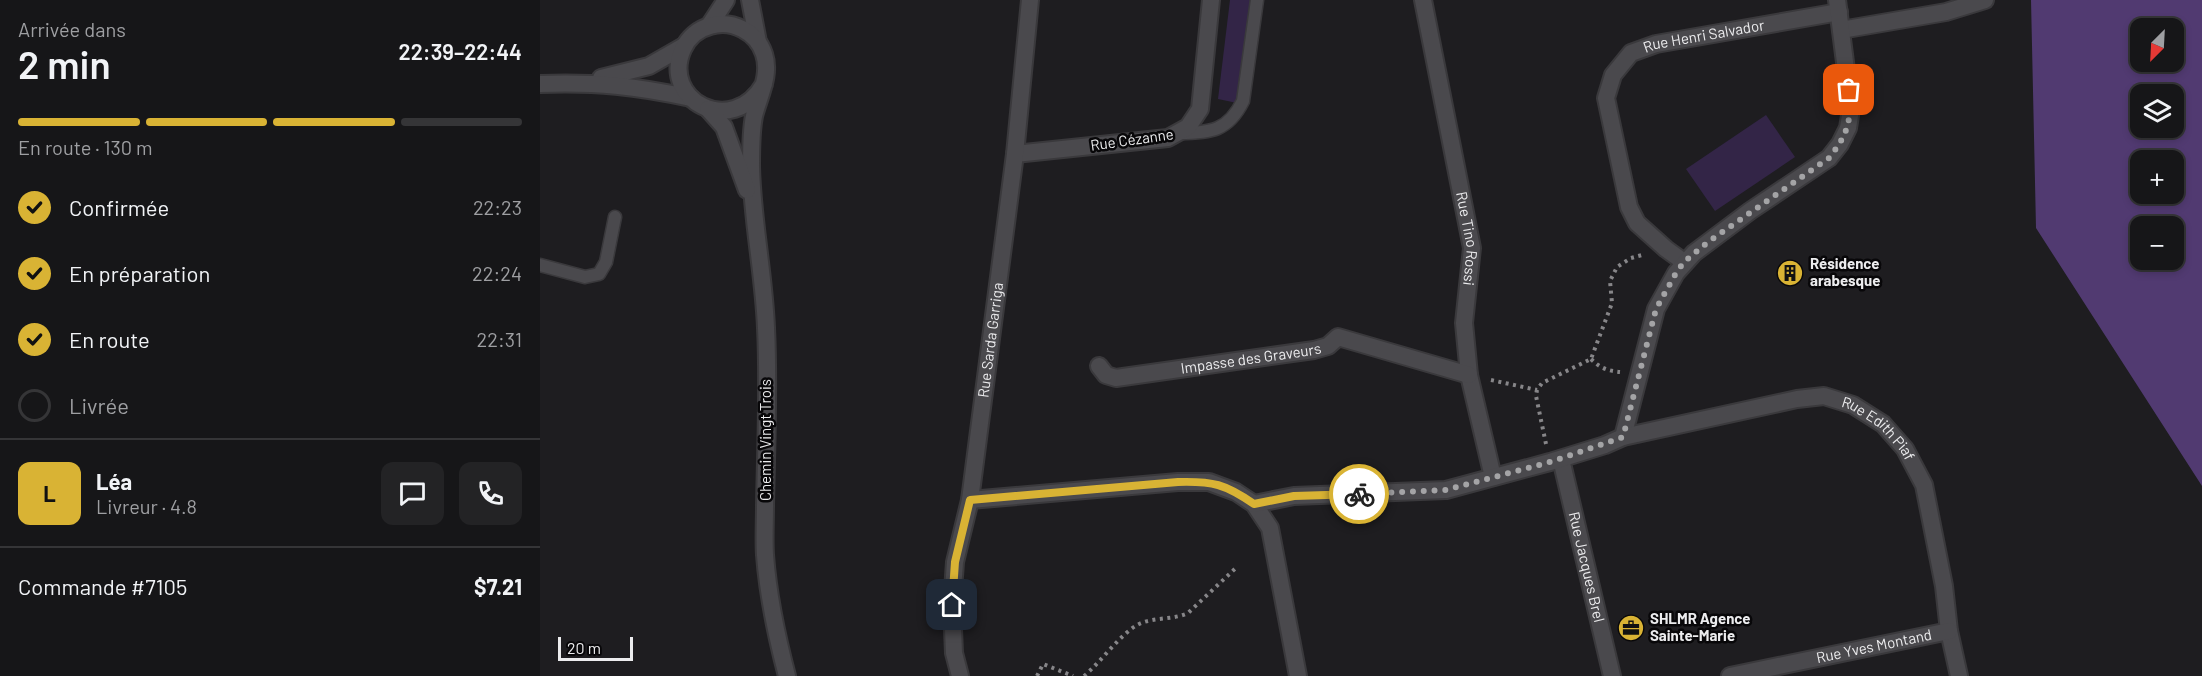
<!DOCTYPE html>
<html lang="fr">
<head>
<meta charset="utf-8">
<style>
	body { margin:0; font-family:Barlow,sans-serif; background:#232325; color:#f1f3f6; height:100vh; display:flex; flex-direction:column; font-size:22px; white-space:nowrap }
	* { box-sizing:border-box; margin:0 }
	p { font-size:20px; color:#9e9fa2 }
	.icon { flex:none; width:33px; height:33px; fill:none; stroke:currentColor; stroke-width:2; stroke-linecap:round; stroke-linejoin:round }
	.map { position:relative; flex:1; overflow:hidden }
	.details { display:flex; flex-direction:column; background:#161618; width:540px }
	.details>* { flex:none }
	.needle { width:39px; rotate:204deg }
	.buttons { position:absolute; left:1590px; top:18px; display:grid; gap:12px }
	.buttons a { display:grid; place-items:center; width:54px; height:54px; border-radius:12px; background:#161618; box-shadow:0 3px 9px #0003,0 0 0 2px #353537; font-size:30px }
	.scale { position:absolute; left:18px; bottom:15px; width:75px; box-sizing:border-box; padding-left:6px; border:3px solid #ececee; border-top:0; font-size:16px; line-height:21px; white-space:nowrap; color:#ececee; -webkit-text-stroke:4px #080709; paint-order:stroke }
	.pin { position:absolute; display:grid; place-items:center; width:51px; height:51px; color:#fff; margin:-26px; border-radius:12px; box-shadow:0 3px 9px #0006 }
	.courier { position:absolute; display:grid; place-items:center; width:60px; height:60px; margin:-30px; border:4px solid #d9b334; border-radius:50%; background:#fff; color:#222; box-shadow:0 2px 8px #0007 }
	.overview em { font-style:normal; font-weight:600 }
	.overview div { display:flex; flex-direction:column-reverse }
	.overview { display:flex; align-items:center; justify-content:space-between; height:102px; padding:0 18px }
	h1 { font-size:39px; font-weight:600; line-height:45px }
	.bar { display:grid; grid-template-columns:repeat(4,1fr); gap:9px 6px; align-content:center; height:72px; padding:0 18px }
	.bar i { height:8px; border-radius:4px; background:#353537 }
	.bar .current { background:#d9b334 }
	.bar p { grid-column:span 4 }
	.line { display:flex; align-items:center; gap:15px; padding:0 18px; border-top:2px solid #353537 }
	.line div { flex:1 }
	.round { display:grid; place-items:center; flex:none; width:63px; height:63px; border-radius:12px; background:#232325 }
	ol { padding:0 18px; list-style:none }
	li { display:flex; align-items:center; gap:18px; height:66px }
	li p { margin-inline-start:auto }
	li .icon { padding:6px; border-radius:50%; background:#d9b334; color:#111; stroke-width:4 }
	li:last-child { color:#9e9fa2 }
	li i { width:33px; height:33px; border:3px solid #353537; border-radius:50% }
	main { display:flex; flex:1; min-height:0 }
	.map>svg:first-child { display:block }
</style>
</head>
<body>
<main>
<section class="details">
<div class="overview"><div><h1>2 min</h1><p>Arrivée dans</p></div><em>22:39–22:44</em></div>
<div class="bar"><i class="current"></i><i class="current"></i><i class="current"></i><i></i><p>En route · 130 m</p></div>
<ol>
<li><svg class="icon" aria-label="check" viewBox="0 0 24 24"><path d="M5 12l5 5 9-10"/></svg>Confirmée<p>22:23</p></li>
<li><svg class="icon" aria-label="check" viewBox="0 0 24 24"><path d="M5 12l5 5 9-10"/></svg>En préparation<p>22:24</p></li>
<li><svg class="icon" aria-label="check" viewBox="0 0 24 24"><path d="M5 12l5 5 9-10"/></svg>En route<p>22:31</p></li>
<li><i></i>Livrée</li>
</ol>
<div class="line" style="height:108px"><b class="round" style="background:#d9b334;color:#111">L</b><div><b>Léa</b><p>Livreur · 4.8</p></div><a class="round"><svg class="icon" aria-label="chat" viewBox="0 0 24 24"><path d="M4 5h16v11H9l-5 4z"/></svg></a><a class="round"><svg class="icon" aria-label="phone" viewBox="0 0 24 24"><path d="M5 4h4l2 5-3 2q2 4 5 5l2-3 5 2v4C11 20 4 13 5 4z"/></svg></a></div>
<div class="line" style="height:78px"><div>Commande #7105</div><b>$7.21</b></div>
</section>
<div class="map">
<svg width="1662" height="676" viewBox="0 0 1662 676">
	<rect width="100%" height="100%" fill="#1e1d20"/>
	<g fill="#332547">
		<polygon points="690,0 712,0 697,103 678,99"/>
		<polygon points="1226,115 1255,157 1175,211 1146,169"/>
	</g>
	<path fill="#513a71" fill-rule="evenodd" d="M1491 0H1662V486L1496 228ZM1600 28H1634V62H1600ZM1600 94H1634V128H1600ZM1600 160H1634V194H1600ZM1600 226H1634V260H1600Z"/>
	<g fill="none" stroke-linecap="round" stroke-linejoin="round">
		<g stroke="#3a393c" stroke-width="15">
			<g id="service">
				<path d="M639 133C671 133 688 131 703 101L717 0"/>
				<polyline points="0,265 45,277 59,274 66,262 75,217"/>
			</g>
		</g>
		<g stroke="#3a393c" stroke-width="20">
			<g id="minor">
				<path id="s1" d="M883 0 932 248 924 323 929 375 953 477"/>
				<polyline points="1301,30 1406,12 1445,0"/>
				<polyline points="61,78 109,66 144,46"/>
				<path d="M0 84C56 82 96 86 151 98"/>
				<polyline points="475,154 628,138 648,127 660,109 671,0"/>
				<path id="s2" d="M1144 262 1126 249 1097 223 1089 207 1066 98 1073 75 1091 53 1116 44 1299 12"/>
				<path id="s3" d="M559 366 566 375 576 378 774 350 788 346 798 337 929 375"/>
				<polyline points="1083,437 1116,309 1136,273 1154,253 1210,211 1289,158 1300,144 1308,128 1311,109 1297,0"/>
				<path id="s4" d="M1021 459 1072 676"/>
				<polyline points="430,500 638,482 669,482 696,492 714,504 730,528 758,676"/>
				<path id="s5" d="M714 504 754 496 906 490 1010 462 1065 445 1083 437 1257 399 1284 396 1313 405 1343 424 1365 449 1384 485 1404 586 1409 631 1419 676"/>
				<path id="s6" d="M420 676 414 653 412 605 415 562 430 500 475 154 490 0"/>
				<path id="s7" d="M1190 676 1409 631"/>
			</g>
		</g>
		<g stroke="#3a393c" stroke-width="20">
			<g id="secondary">
				<polyline points="210,0 218,42"/>
				<polyline points="169,26 186,0"/>
				<path d="M224 84C192 139 120 100 143 49 148 38 158 29 170 26 192 19 217 32 224 54 231 75 219 96 214 116 211 131 211 150 211 166 212 220 224 274 226 328 229 387 226 447 225 506 225 522 224 539 225 555 228 595 237 638 247 676"/>
				<polyline points="168,109 184,127 207,190"/>
			</g>
		</g>
		<g stroke="#878689" stroke-width="4" stroke-dasharray="3 4.5" stroke-linecap="butt">
			<path d="M1051 359C1060 368 1068 371 1080 372"/>
			<polyline points="951,380 997,390"/>
			<polyline points="1006,444 996,396 997,390 1002,383 1051,359 1072,303 1070,281 1077,267 1091,258 1102,255"/>
			<polyline points="497,676 503,664 533,676"/>
			<path d="M544 676C561 662 581 633 599 624 614 617 633 620 648 613L698 566"/>
		</g>
		<use href="#service" stroke="#4a494d" stroke-width="12"/>
		<use href="#minor" stroke="#4a494d" stroke-width="16"/>
		<use href="#secondary" stroke="#4a494d" stroke-width="16"/>
	</g>
	<g fill="none" stroke-linecap="round" stroke-linejoin="round">
		<path stroke="#a4a4a6" stroke-width="6" stroke-dasharray="0 10.8" d="M819 494 906 490 1010 462 1083 437 1116 309 1136 273 1144 262 1168 242 1289 158C1308 134 1312 120 1309 90"/>
		<path stroke="#d9b334" stroke-width="8" d="M412 605 415 562 430 500 638 482C673 481 685 484 714 504L754 496 819 494"/>
	</g>
	<defs>
		<g id="building-disc" transform="scale(1.35)"><circle r="9.5" fill="#d9b334" stroke="#080709"/><path d="M-4-6H4V6H1V3H-1V6H-4ZM-2.5-4.3h1.7v1.8h-1.7ZM.8-4.3h1.7v1.8H.8ZM-2.5-1h1.7V.8h-1.7ZM.8-1h1.7V.8H.8Z" fill="#111"/></g>
		<g id="office-disc" transform="scale(1.35)"><circle r="9.5" fill="#d9b334" stroke="#080709"/><path d="M-6-3h4V-5.5h4V-3h4V5H-6ZM-1-4.5V-3h2v-1.5ZM-6 0V1H6V0Z" fill="#111"/></g>
	</defs>
	<g fill-rule="evenodd">
		<use href="#building-disc" x="1250" y="273"/>
		<use href="#office-disc" x="1091" y="628"/>
	</g>
	<g text-anchor="middle" stroke-width="5" stroke-linejoin="round" paint-order="stroke">
		<g font-size="15" fill="#ececee" stroke="#080709">
			<text dy="5" stroke="none"><textPath href="#s2" startOffset="318">Rue Henri Salvador</textPath></text>
			<text transform="translate(592 140) rotate(-8)" y="5">Rue Cézanne</text>
			<text dy="5" stroke="none"><textPath href="#s1" startOffset="243">Rue Tino Rossi</textPath></text>
			<text dy="5" stroke="none"><textPath href="#s6" startOffset="340">Rue Sarda Garriga</textPath></text>
			<text dy="5" stroke="none"><textPath href="#s3" startOffset="158">Impasse des Graveurs</textPath></text>
			<text dy="5" stroke="none"><textPath href="#s5" startOffset="648">Rue Edith Piaf</textPath></text>
			<text transform="translate(226 440) rotate(-90)" y="5">Chemin Vingt Trois</text>
			<text dy="5" stroke="none"><textPath href="#s4" startOffset="111">Rue Jacques Brel</textPath></text>
			<text dy="5" stroke="none"><textPath href="#s7" startOffset="147">Rue Yves Montand</textPath></text>
		</g>
		<g font-size="15" font-weight="bold" fill="#ececee" stroke="#080709" text-anchor="start">
			<text x="1270" y="269">Résidence<tspan x="1270" dy="17">arabesque</tspan></text>
			<text x="1110" y="624">SHLMR Agence<tspan x="1110" dy="17">Sainte-Marie</tspan></text>
		</g>
	</g>
</svg>
<div class="buttons">
<a><svg class="needle" viewBox="-14 -14 28 28"><path d="M0-13l5 13h-10z" fill="#e53935"/><path d="M0 13l5-13h-10z" fill="#9e9fa2"/></svg></a>
<a><svg class="icon" aria-label="layers" viewBox="0 0 24 24"><path d="M12 4l9 5-9 5-9-5zM3 14l9 5 9-5"/></svg></a>
<a>+</a>
<a>−</a>
</div>
<div class="scale">20 m</div>
<div class="pin" style="left:1309px;top:90px;background:#ea580c"><svg class="icon" aria-label="bag" viewBox="0 0 24 24"><path d="M5 8h14l-1 12H6zM9 8a3 3 0 0 1 6 0"/></svg></div>
<div class="pin" style="left:412px;top:605px;background:#1f2937"><svg class="icon" aria-label="home" viewBox="0 0 24 24"><path d="M3 11l9-7 9 7M6 9v11h12V9"/></svg></div>
<div class="courier" style="left:819px;top:494px"><svg class="icon" aria-label="bike" viewBox="0 0 24 24"><circle cx="6" cy="16" r="4"/><circle cx="18" cy="16" r="4"/><path d="M6 16l4-8h5l3 8M10 8l3 8H6M13 5h3"/></svg></div>
</div>
</main>
</body>
</html>
